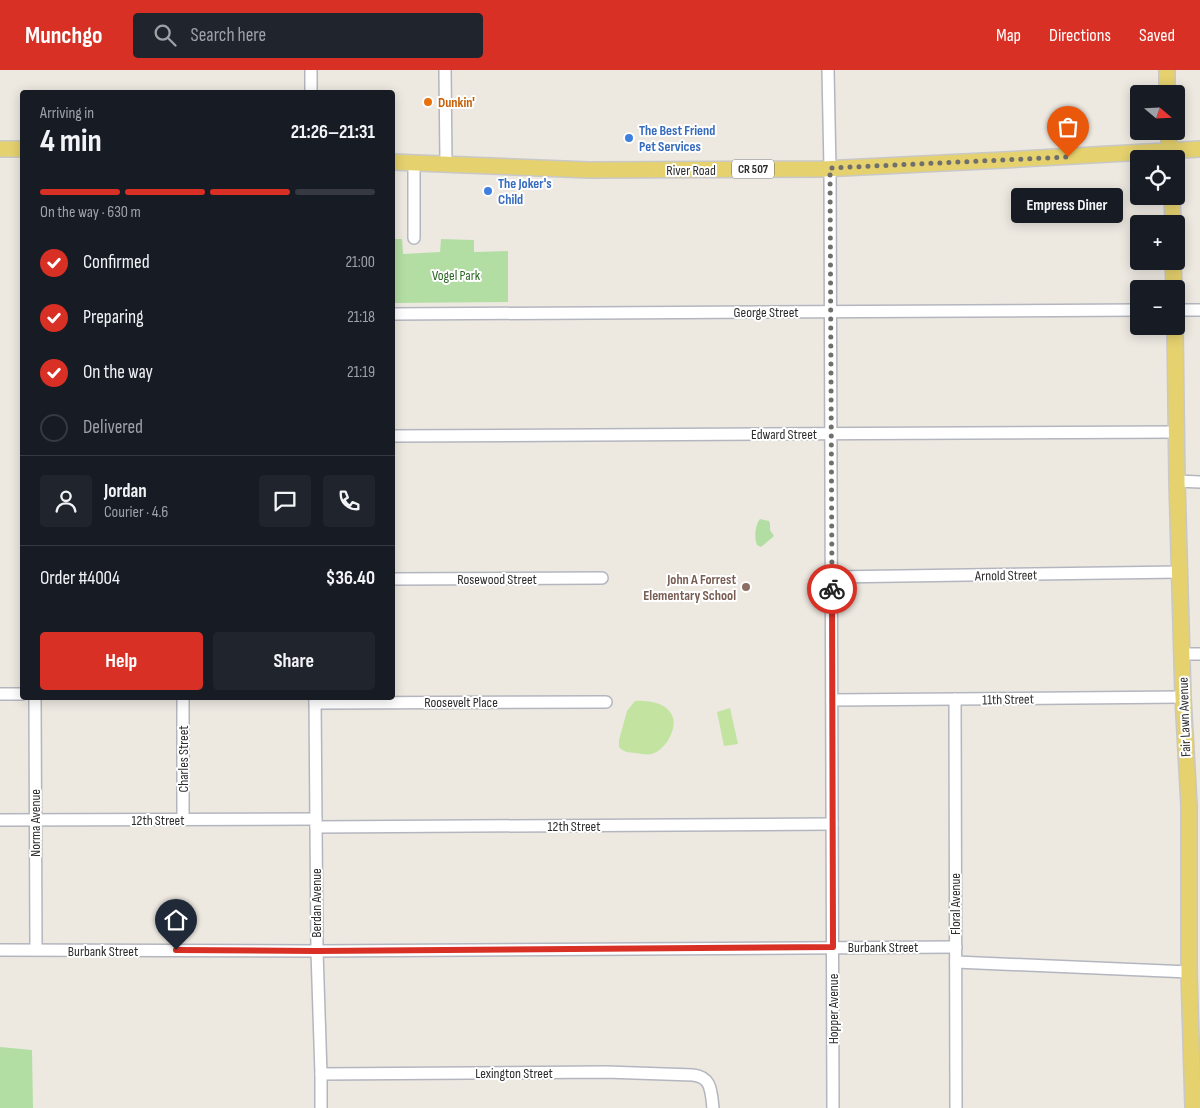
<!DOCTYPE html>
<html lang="en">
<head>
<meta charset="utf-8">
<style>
	body { margin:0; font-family:"Sofia Sans Condensed",sans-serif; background:#20242c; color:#f1f3f6; height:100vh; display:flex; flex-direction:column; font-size:19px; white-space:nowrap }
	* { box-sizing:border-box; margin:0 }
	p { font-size:16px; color:#9ea1a6 }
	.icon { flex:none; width:28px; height:28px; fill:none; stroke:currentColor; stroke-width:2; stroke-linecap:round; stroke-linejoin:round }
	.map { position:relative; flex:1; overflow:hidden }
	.drawer { position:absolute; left:20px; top:20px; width:375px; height:610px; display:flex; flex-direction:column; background:#171b24; border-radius:5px; box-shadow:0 2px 12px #0003 }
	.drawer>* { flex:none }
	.needle { width:32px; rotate:109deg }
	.buttons { position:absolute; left:1130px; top:15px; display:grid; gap:10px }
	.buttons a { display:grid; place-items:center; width:55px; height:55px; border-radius:5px; background:#171b24; box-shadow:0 2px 12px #0003; font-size:25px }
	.pin { position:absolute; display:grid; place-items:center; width:42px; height:42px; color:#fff; margin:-51px -21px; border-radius:50% 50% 50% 0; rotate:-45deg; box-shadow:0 0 5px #0007 }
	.pin .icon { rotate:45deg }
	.courier { position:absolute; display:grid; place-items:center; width:50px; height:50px; margin:-25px; border:4px solid #d93025; border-radius:50%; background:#fff; color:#222; box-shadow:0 1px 6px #0007 }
	.bubble { position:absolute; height:35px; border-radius:5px; background:#171b24; box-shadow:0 2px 12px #0003; font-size:16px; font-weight:700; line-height:35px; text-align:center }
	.summary em { font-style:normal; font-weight:700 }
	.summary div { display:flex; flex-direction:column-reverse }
	.summary { display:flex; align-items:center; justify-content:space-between; height:85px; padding:0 20px }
	h1 { font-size:32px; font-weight:700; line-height:38px }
	.bar { display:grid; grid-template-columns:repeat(4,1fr); gap:8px 5px; align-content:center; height:60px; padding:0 20px }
	.bar i { height:6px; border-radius:4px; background:#363941 }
	.bar .selected { background:#d93025 }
	.bar p { grid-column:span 4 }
	.line { display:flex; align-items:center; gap:12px; padding:0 20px; border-top:1px solid #363941 }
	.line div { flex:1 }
	.round { display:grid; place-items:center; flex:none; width:52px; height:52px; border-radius:5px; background:#20242c }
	ol { padding:0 20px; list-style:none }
	li { display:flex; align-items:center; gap:15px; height:55px }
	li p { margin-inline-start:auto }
	li .icon { padding:5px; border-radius:50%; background:#d93025; color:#fff; stroke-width:4 }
	li:last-child { color:#9ea1a6 }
	li i { width:28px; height:28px; border:2px solid #363941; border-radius:50% }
	.cta { display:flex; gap:10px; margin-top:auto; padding:10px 20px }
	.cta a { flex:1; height:58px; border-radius:5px; background:#d93025; color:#fff; font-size:20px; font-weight:700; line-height:58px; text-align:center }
	.cta a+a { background:#20242c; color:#f1f3f6 }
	header { display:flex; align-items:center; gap:30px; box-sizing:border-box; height:70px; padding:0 25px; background:#d93025; color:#fff }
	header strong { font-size:24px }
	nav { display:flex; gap:28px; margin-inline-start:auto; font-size:18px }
	.search { width:350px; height:45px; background:#20242c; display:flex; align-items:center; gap:12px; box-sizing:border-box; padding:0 18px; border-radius:5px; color:#9ea1a6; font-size:19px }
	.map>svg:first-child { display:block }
</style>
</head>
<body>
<header>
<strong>Munchgo</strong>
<div class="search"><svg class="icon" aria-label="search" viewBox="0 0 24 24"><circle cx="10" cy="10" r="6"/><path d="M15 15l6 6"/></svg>Search here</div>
<nav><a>Map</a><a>Directions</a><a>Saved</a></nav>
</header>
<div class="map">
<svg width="1200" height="1038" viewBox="0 0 1200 1038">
	<rect width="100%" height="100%" fill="#ede9e1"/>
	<g fill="#b3dea3">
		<polygon points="393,169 402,169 403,184 440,182 441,169 474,170 474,182 508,181 508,232 393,233"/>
		<path d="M760 449 769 451 770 454V460L774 466 761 477 757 475C754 468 755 455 760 449Z"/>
		<polygon points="0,977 32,980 33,1038 0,1038"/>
	</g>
	<g fill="#c2e4a0">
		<path d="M635 631C662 629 686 643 667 672 663 677 658 682 652 684 647 685 641 684 636 683 628 682 625 683 619 677V670L627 641Z"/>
		<polygon points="730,638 738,674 724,676 717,642"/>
	</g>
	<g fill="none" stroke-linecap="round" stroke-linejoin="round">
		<g stroke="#b4b6bf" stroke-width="14">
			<g id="minor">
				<polyline points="445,0 446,93"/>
				<polyline points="828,0 830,99 833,1038"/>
				<polyline points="311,22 311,0"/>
				<polyline points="414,168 414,92"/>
				<polyline points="1176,240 1200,240"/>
				<polyline points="392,244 1139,240"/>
				<polyline points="392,366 1176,362"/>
				<polyline points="1177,411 1200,412"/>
				<polyline points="832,507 1180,502"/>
				<polyline points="392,509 602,508"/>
				<polyline points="1182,584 1200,584"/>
				<polyline points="0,624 22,624"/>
				<polyline points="35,628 36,879"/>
				<polyline points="183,628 183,750"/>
				<polyline points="315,628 317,881 321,1004 321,1038"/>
				<polyline points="955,629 956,1038"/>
				<polyline points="832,630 1183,627"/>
				<polyline points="315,633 606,632"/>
				<polyline points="0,750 316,749"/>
				<polyline points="316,757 832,754"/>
				<polyline points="0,880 317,881 956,877"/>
				<polyline points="956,892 1189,902"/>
				<path d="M321 1004 606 1002 693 1005C712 1007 711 1022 713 1038"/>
			</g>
		</g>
		<g stroke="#c8c8c8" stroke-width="18">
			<g id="major">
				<polyline points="1167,0 1167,24"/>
				<polyline points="1168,61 1171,89"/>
				<polyline points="0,79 22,79"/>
				<polyline points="392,92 589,100 822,99 1004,90 1200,79"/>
				<polyline points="1172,126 1173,154"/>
				<polyline points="1173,191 1174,219"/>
				<polyline points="1175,256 1177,411 1183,627 1189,735 1189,902 1193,1038"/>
			</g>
		</g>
		<use href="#minor" stroke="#fff" stroke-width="11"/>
		<use href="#major" stroke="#e5d16e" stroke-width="15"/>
	</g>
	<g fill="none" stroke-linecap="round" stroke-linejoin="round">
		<polyline stroke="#706f6c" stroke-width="5" stroke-dasharray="0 9" points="832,519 830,98 1068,87"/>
		<polyline stroke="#d93025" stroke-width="6" points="176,880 316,881 833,877 832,519"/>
	</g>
	<circle fill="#e8710a" stroke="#fff" stroke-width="2" cx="428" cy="32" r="5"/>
	<g fill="#3f7fe0" stroke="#fff" stroke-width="2">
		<circle cx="629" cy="68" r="5"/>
		<circle cx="488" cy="121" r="5"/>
	</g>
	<circle fill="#8d6e63" stroke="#fff" stroke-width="2" cx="746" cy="517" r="5"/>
	<g text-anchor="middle" stroke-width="4" stroke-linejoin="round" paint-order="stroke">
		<rect fill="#fff" stroke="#6c6c6c" stroke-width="1" x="732" y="89.5" width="42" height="19" rx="4"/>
		<g font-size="12" font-weight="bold" fill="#2d2d2d">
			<text x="753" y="103">CR 507</text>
		</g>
		<g font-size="14" font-weight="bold" fill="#c56008" stroke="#fff" text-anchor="start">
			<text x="438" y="37">Dunkin'</text>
		</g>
		<g font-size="14" font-weight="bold" fill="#366cbe" stroke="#fff" text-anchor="start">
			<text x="639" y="65">The Best Friend<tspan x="639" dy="16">Pet Services</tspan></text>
			<text x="498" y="118">The Joker's<tspan x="498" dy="16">Child</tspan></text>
		</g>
		<g font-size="14" fill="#2d2d2d" stroke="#fff">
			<text x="691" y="105">River Road</text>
			<text x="766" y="247">George Street</text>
			<text x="784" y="369">Edward Street</text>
			<text transform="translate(1006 505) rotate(-1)" y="5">Arnold Street</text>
			<text x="497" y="514">Rosewood Street</text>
			<text transform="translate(1008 629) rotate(-1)" y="5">11th Street</text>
			<text x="461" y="637">Roosevelt Place</text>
			<text transform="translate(1184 647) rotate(-92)" y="5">Fair Lawn Avenue</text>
			<text transform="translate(183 689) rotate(-90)" y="5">Charles Street</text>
			<text x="158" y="755">12th Street</text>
			<text transform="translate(35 753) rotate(-90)" y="5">Norma Avenue</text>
			<text x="574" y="761">12th Street</text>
			<text transform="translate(316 833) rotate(-90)" y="5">Berdan Avenue</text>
			<text transform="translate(955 834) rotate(-90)" y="5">Floral Avenue</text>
			<text x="883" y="882">Burbank Street</text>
			<text x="103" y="886">Burbank Street</text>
			<text transform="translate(833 939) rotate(-90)" y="5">Hopper Avenue</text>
			<text x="514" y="1008">Lexington Street</text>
		</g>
		<g font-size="14" fill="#2b6522" stroke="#fff">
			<text x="456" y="210">Vogel Park</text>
		</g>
		<g font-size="14" font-weight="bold" fill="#785e54" stroke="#fff" text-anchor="end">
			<text x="736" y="514">John A Forrest<tspan x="736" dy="16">Elementary School</tspan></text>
		</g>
	</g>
</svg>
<div class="buttons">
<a><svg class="needle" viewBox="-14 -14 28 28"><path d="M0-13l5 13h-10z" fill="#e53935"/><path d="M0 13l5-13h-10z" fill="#9ea1a6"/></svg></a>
<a><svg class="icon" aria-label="locate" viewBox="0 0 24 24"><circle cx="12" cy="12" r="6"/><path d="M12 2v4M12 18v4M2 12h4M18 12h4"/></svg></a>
<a>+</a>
<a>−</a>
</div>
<div class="pin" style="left:1068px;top:87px;background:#ea580c"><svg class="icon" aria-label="bag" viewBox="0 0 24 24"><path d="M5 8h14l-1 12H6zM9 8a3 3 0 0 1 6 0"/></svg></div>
<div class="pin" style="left:176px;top:880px;background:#1f2937"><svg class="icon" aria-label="home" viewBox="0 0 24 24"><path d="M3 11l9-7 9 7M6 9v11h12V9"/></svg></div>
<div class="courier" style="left:832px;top:519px"><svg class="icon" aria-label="bike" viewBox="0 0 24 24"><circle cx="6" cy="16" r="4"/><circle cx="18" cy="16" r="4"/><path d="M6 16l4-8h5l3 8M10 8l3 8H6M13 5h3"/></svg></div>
<div class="bubble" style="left:1011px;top:118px;width:112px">Empress Diner</div>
<section class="drawer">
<div class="summary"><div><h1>4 min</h1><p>Arriving in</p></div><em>21:26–21:31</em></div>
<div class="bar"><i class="selected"></i><i class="selected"></i><i class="selected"></i><i></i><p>On the way · 630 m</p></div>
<ol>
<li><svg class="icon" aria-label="check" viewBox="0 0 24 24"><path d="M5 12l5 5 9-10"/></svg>Confirmed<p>21:00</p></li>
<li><svg class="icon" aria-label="check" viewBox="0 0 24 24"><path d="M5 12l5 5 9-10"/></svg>Preparing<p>21:18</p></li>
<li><svg class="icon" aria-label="check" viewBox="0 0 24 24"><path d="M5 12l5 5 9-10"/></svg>On the way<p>21:19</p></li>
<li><i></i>Delivered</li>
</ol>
<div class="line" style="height:90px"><a class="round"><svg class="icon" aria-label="person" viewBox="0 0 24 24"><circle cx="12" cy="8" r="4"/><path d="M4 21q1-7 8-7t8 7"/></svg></a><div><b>Jordan</b><p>Courier · 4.6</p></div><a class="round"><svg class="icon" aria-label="chat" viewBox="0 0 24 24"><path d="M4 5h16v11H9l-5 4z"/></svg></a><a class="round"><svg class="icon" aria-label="phone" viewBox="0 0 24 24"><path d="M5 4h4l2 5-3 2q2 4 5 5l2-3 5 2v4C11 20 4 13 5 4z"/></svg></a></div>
<div class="line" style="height:65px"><div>Order #4004</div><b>$36.40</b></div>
<div class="cta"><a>Help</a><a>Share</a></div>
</section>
</div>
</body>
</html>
